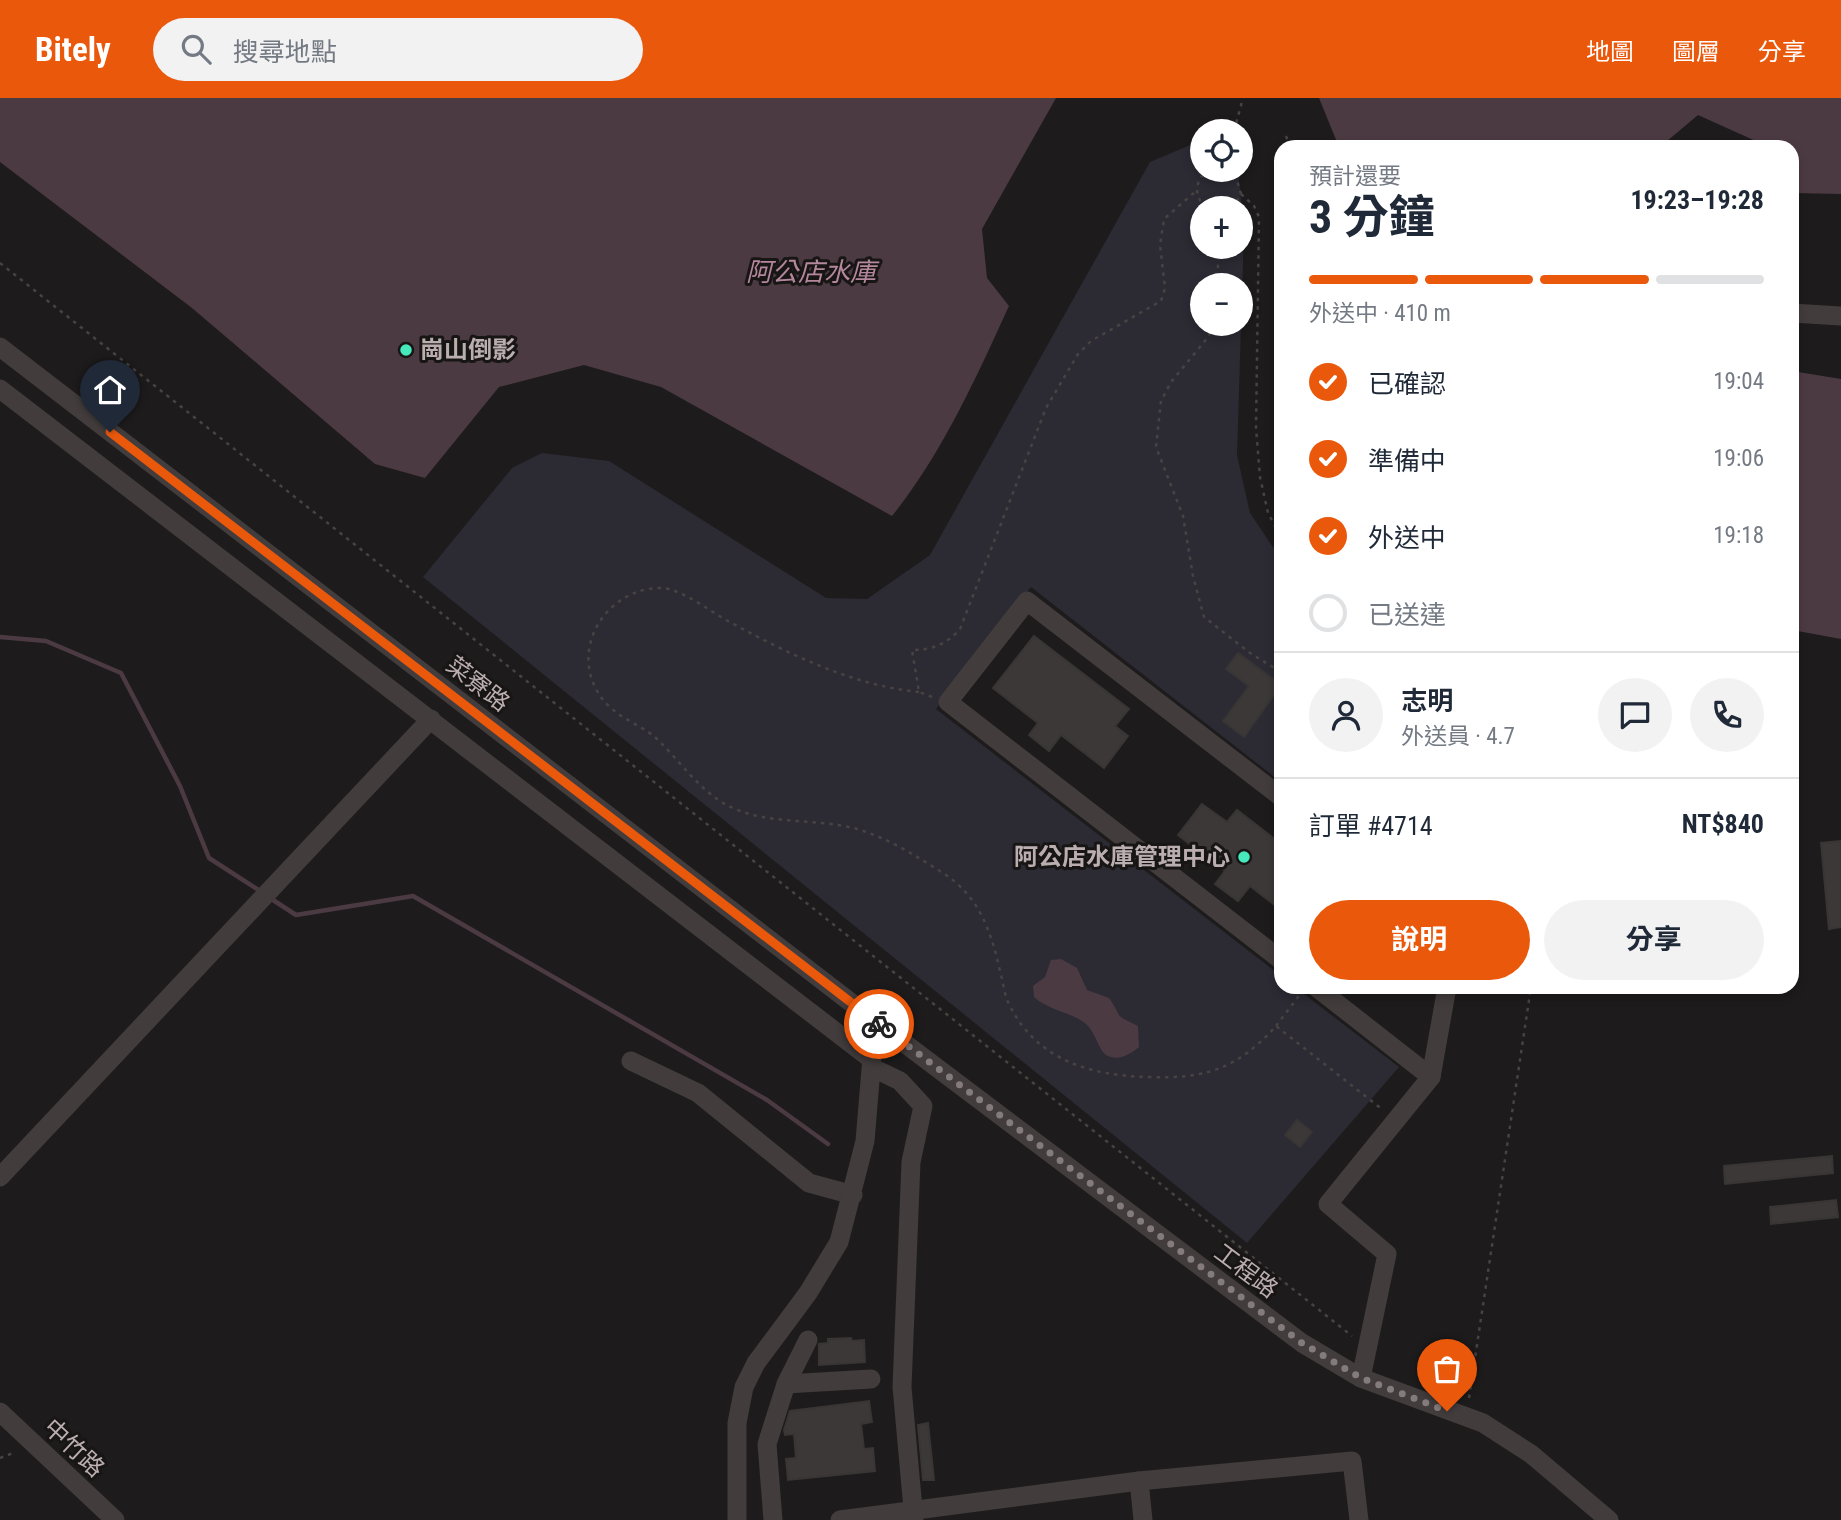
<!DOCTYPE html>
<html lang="zh-TW">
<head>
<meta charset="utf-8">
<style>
	body { margin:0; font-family:"Roboto Condensed","Noto Sans TC",sans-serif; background:#f2f2f3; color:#1f2937; height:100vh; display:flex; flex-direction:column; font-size:26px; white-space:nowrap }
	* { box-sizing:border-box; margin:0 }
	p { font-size:23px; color:#747a83 }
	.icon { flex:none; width:38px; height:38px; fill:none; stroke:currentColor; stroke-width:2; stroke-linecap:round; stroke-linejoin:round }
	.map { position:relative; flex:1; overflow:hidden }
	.drawer { position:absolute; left:1274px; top:42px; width:525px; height:854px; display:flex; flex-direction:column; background:#fff; border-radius:21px; box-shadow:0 4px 10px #0003 }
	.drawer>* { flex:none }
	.buttons { position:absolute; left:1190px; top:21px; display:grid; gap:14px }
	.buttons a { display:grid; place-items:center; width:63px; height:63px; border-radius:50%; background:#fff; box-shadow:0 4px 10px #0003; font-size:35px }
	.pin { position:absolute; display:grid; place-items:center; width:60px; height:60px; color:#fff; margin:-72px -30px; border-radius:50% 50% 50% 0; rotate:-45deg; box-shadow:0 0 7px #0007 }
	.pin .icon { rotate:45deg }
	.courier { position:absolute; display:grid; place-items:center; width:70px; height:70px; margin:-35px; border:5px solid #ea580c; border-radius:50%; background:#fff; color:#222; box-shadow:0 2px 9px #0007 }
	.overview em { font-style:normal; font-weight:700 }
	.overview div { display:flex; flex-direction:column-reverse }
	.overview { display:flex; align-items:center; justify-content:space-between; height:119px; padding:0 35px }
	h1 { font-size:46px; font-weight:700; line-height:52px }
	.bar { display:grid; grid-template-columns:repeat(4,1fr); gap:10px 7px; align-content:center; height:84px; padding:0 35px }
	.bar i { height:9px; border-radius:5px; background:#e0e1e3 }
	.bar .selected { background:#ea580c }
	.bar p { grid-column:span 4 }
	.line { display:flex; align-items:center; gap:18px; padding:0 35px; border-top:2px solid #e0e1e3 }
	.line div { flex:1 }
	.round { display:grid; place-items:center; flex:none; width:74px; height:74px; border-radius:37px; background:#f2f2f3 }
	ol { padding:0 35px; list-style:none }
	li { display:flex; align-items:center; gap:21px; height:77px }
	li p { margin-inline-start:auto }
	li .icon { padding:7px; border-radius:50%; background:#ea580c; color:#fff; stroke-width:4 }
	li:last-child { color:#747a83 }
	li i { width:38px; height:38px; border:4px solid #e0e1e3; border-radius:50% }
	.primary-button { display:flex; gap:14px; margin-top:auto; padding:14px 35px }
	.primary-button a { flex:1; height:80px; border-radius:42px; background:#ea580c; color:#fff; font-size:28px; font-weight:700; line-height:80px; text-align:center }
	.primary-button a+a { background:#f2f2f3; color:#1f2937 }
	header { display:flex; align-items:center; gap:42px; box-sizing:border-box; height:98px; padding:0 35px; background:#ea580c; color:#fff }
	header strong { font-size:33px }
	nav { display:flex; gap:38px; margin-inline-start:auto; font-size:24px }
	.search { width:490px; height:63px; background:#f2f2f3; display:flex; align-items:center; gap:18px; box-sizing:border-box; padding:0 24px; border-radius:38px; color:#747a83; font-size:26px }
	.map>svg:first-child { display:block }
</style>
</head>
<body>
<header>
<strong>Bitely</strong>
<div class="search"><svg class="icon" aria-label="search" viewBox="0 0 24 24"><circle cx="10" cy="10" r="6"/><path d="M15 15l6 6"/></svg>搜尋地點</div>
<nav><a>地圖</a><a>圖層</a><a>分享</a></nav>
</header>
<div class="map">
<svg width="1841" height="1422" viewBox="0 0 1841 1422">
	<rect width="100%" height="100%" fill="#1d1b1b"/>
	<path fill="#2c2b34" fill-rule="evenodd" d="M1195 45 1202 49V72H1238L1244 132 1237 357 1250 415 1281 461V684L1031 489 936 611 1281 878V889H1295L1399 969 1247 1145 423 479 512 370 542 355 609 363 826 500 867 501 930 457 1150 64ZM1202 110H1241V149H1202ZM1202 187H1241V226H1202Z"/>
	<g fill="#4c3a43">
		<path d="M0 0H1056L982 131 987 180 1009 208C976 280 942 356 892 418L661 289 584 267 499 289 425 380 375 366 192 210 0 64Z"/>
		<polygon points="1319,0 1841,0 1841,96 1792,95 1792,49 1769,49 1698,17 1660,49 1339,49"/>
		<polygon points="1792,273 1841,281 1841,541 1792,532"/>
		<path d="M1061 861 1077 870 1087 892 1109 900C1124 922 1113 916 1138 928L1139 949C1130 956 1120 963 1108 958 1098 954 1096 931 1082 923 1068 914 1047 911 1034 899L1033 888 1045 879 1051 862Z"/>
	</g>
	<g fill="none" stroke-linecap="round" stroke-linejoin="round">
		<g stroke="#4c3a43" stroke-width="4.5">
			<polyline points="0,539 46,543 121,575 180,688 209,760 260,793"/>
			<polyline points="270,800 296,817 413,798 767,1002 828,1046"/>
		</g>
	</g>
	<g fill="#3c3838" stroke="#393535" stroke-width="2">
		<polygon points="1034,538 1129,611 1115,628 1128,638 1104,670 1061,637 1049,653 1029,637 1038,625 993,590"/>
		<polygon points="1238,555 1281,587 1244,639 1223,623 1249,588 1226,571"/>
		<polygon points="1202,706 1227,724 1237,712 1281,746 1281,812 1250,788 1238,803 1215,786 1225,773 1178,737"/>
		<polygon points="1841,743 1841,829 1829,831 1821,745"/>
		<polygon points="1297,1022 1312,1034 1300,1049 1285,1037"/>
		<polygon points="1832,1058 1833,1075 1725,1086 1724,1068"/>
		<polygon points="1836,1102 1838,1119 1771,1126 1770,1109"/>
		<polygon points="851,1240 852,1243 864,1242 865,1264 819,1267 819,1246 828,1245 828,1241"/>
		<polygon points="869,1303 872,1324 861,1326 864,1351 873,1350 875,1373 788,1382 786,1361 796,1360 794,1336 785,1337 784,1332 790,1313"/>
		<polygon points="928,1325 934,1382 923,1382 918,1327"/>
	</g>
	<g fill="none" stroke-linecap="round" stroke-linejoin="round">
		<g stroke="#484243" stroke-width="2.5" stroke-dasharray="3.5 5" stroke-linecap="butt">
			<polyline points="1234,33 1243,0"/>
			<polyline points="1286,38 1290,49"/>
			<polyline points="1228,72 1235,76 1241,96 1232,110"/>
			<polyline points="1241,96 1254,108 1259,119 1256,330 1260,379 1268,415 1281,439"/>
			<path d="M1206 110C1193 97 1195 84 1207 72"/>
			<polyline points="0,165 1352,1238"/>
			<polyline points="1216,187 1220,149"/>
			<polyline points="1212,226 1209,238 1171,284 1161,303 1156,349 1183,418 1193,478 1204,519 1250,555 1281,574"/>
			<path d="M919 594C850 587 787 555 726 522 709 512 693 500 675 493 665 488 647 490 637 494 588 512 571 573 610 609 624 623 644 628 658 642 682 665 703 698 735 711 773 727 817 720 857 731 888 740 916 758 943 775 979 798 991 833 1000 873 1003 883 1004 895 1008 904 1035 962 1091 978 1149 979 1206 981 1237 971 1276 928L1383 1012"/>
			<path d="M932 599 919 594 912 552C932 552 947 546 960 531L1046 310 1078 256 1091 243 1161 203 1165 190 1160 147 1164 121 1196 93"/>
			<polyline points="1276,928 1301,895"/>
			<polyline points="1469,1300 1531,889"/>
			<polyline points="0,1360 16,1354"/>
		</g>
		<g stroke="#423c3c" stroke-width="19">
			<polyline points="1792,215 1841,218"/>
			<polyline points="0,249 875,923 1302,1245 1361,1280 1483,1325 1531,1356 1609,1422"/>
			<polyline points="0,291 871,961"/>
			<polyline points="1281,699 1027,503 948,604 1281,862"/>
			<polyline points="1316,889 1431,979"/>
			<polyline points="631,963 698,995 809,1085 853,1097"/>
			<polyline points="873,970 900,983 923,1008 911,1064 902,1289 914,1422"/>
			<polyline points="0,1079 431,621"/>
			<polyline points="1361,1280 1387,1156 1328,1106 1431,979 1447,889"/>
			<polyline points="786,1286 871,1281"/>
			<polyline points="0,1314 115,1422"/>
			<polyline points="1139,1383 1143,1422"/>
			<polyline points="737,1422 737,1325 744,1289 756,1265 808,1195 839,1144 865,1043 875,923"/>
			<polyline points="773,1422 767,1346 786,1286 808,1242"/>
			<polyline points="840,1422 1139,1383 1352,1363 1359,1422"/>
		</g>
	</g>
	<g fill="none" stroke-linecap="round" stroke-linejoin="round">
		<polyline stroke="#847b7c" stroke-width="7" stroke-dasharray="0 12.6" points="879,926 1302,1245 1361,1280 1447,1313"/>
		<polyline stroke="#ea580c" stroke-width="9" points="110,334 879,926"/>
	</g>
	<g fill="#46e9bc" stroke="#181615" stroke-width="2.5">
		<circle cx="406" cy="252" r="7"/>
		<circle cx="1244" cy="759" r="7"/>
	</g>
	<g text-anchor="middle" stroke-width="6" stroke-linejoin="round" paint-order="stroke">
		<g font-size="24" font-weight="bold" fill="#bbaeb1" stroke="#181615" text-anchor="start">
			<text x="420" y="260">崗山倒影</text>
			<text x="1230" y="767" text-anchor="end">阿公店水庫管理中心</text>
		</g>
		<g font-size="24" fill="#bbaeb1" stroke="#181615">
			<text transform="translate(478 586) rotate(38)" y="8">菜寮路</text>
			<text transform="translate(1246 1173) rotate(37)" y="8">工程路</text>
			<text transform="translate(74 1350) rotate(43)" y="8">中竹路</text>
		</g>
		<g font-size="26" font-style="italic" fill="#b4879c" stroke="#181615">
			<text x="811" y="183">阿公店水庫</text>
		</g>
	</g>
</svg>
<div class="buttons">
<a><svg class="icon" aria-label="locate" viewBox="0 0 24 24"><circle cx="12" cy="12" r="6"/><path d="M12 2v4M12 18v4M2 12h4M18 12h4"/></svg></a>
<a>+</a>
<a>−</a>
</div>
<div class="pin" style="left:1447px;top:1313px;background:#ea580c"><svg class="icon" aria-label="bag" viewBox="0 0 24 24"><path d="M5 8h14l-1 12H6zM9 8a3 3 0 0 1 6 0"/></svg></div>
<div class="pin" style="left:110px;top:334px;background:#1f2937"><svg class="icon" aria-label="home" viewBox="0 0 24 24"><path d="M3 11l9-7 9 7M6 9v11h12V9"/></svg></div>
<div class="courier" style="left:879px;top:926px"><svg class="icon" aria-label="bike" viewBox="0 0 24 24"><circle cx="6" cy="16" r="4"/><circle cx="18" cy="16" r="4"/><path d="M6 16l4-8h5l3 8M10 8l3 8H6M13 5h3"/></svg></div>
<section class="drawer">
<div class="overview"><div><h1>3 分鐘</h1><p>預計還要</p></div><em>19:23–19:28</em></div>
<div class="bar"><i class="selected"></i><i class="selected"></i><i class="selected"></i><i></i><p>外送中 · 410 m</p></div>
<ol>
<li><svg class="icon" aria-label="check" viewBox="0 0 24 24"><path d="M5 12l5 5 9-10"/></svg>已確認<p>19:04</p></li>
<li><svg class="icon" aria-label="check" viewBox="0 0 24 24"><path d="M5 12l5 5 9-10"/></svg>準備中<p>19:06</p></li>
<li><svg class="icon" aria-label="check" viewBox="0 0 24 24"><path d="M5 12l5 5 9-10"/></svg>外送中<p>19:18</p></li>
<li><i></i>已送達</li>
</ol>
<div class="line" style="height:126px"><a class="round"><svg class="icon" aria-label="person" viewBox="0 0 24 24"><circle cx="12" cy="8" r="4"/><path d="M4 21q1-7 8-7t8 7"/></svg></a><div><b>志明</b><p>外送員 · 4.7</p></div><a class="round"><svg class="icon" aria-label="chat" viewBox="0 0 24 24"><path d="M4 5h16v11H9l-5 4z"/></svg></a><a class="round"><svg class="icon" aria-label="phone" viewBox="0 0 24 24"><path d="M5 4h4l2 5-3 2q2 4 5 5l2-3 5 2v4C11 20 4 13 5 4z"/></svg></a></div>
<div class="line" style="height:91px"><div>訂單 #4714</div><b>NT$840</b></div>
<div class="primary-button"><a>說明</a><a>分享</a></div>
</section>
</div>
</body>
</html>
